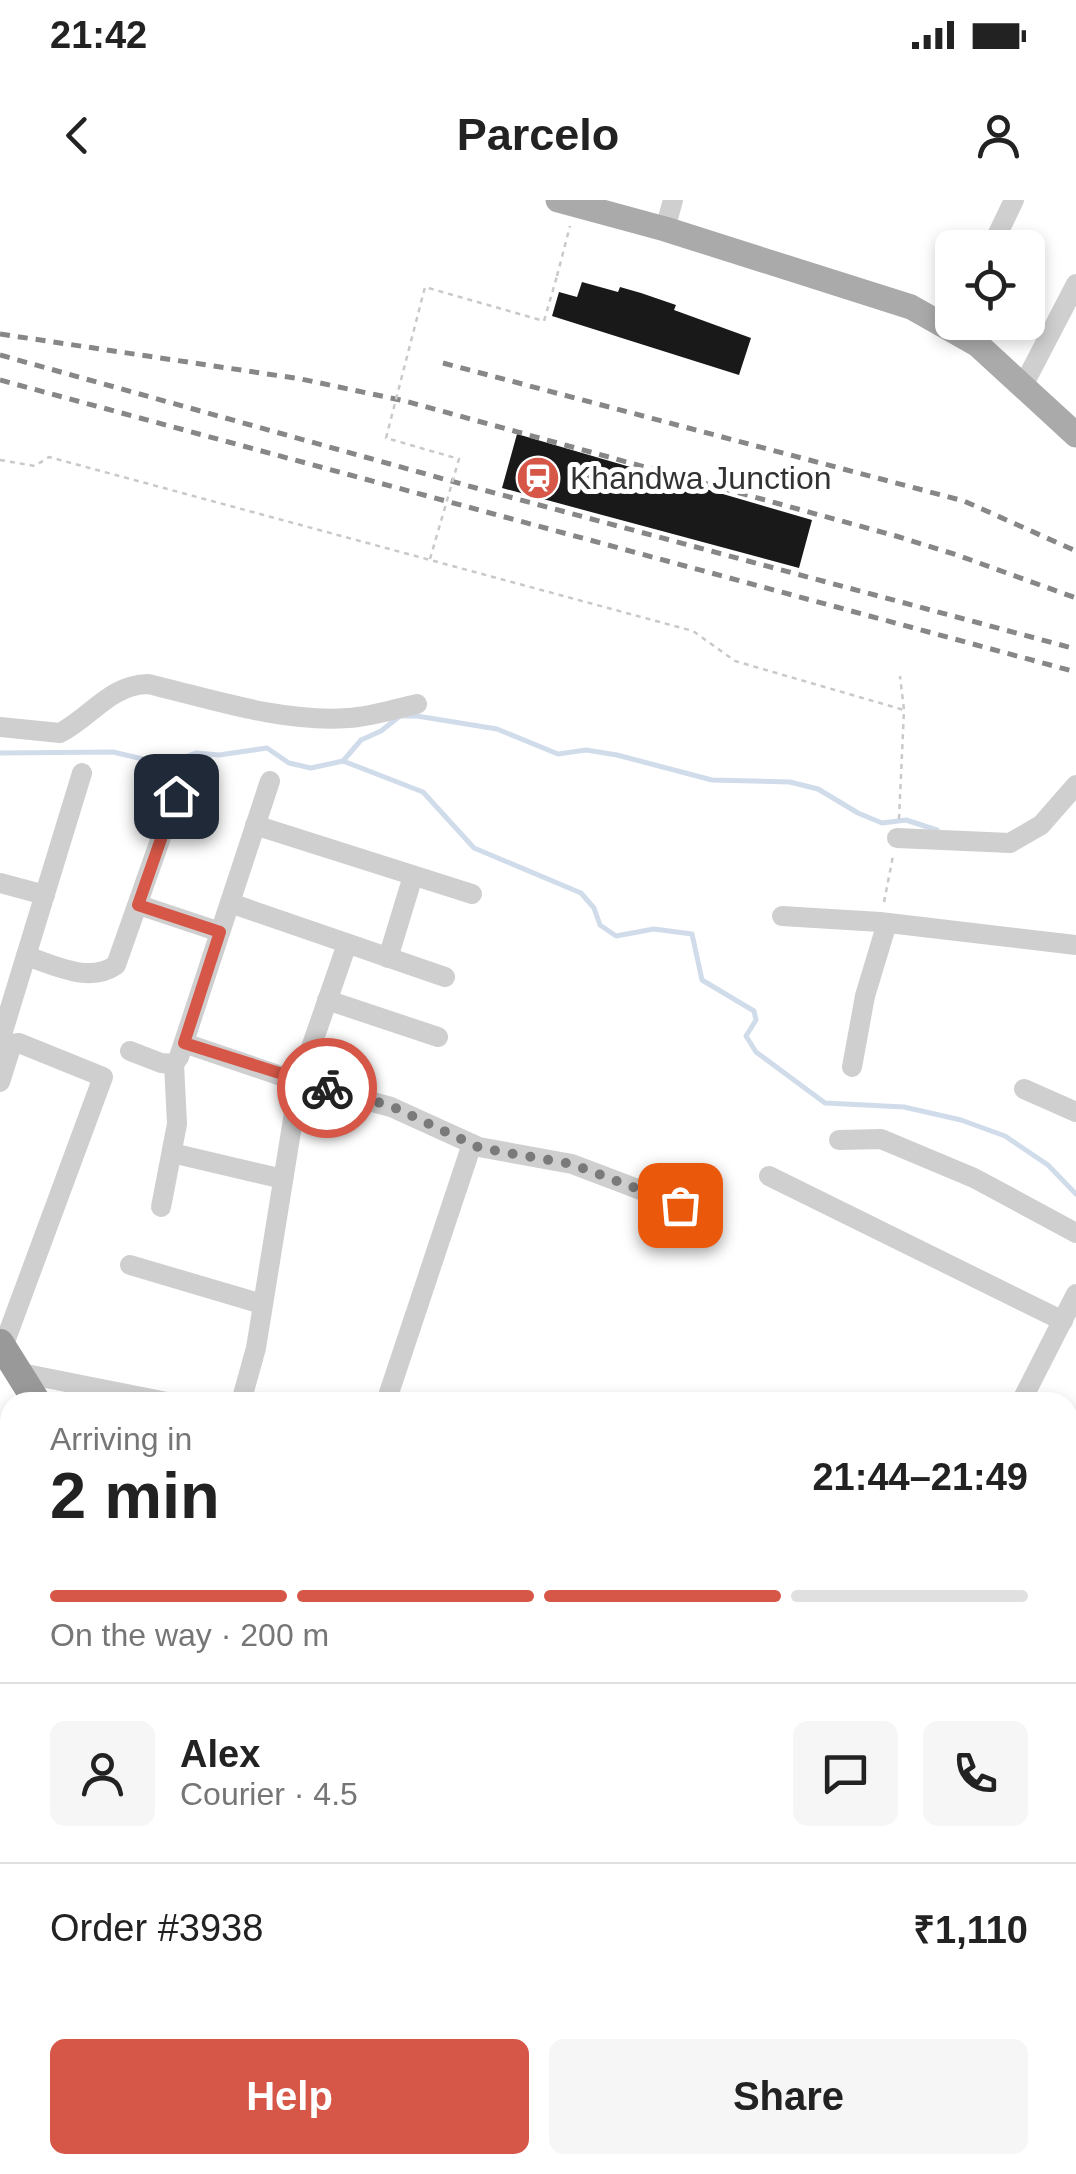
<!DOCTYPE html>
<html lang="en">
<head>
<meta charset="utf-8">
<style>
	body { margin:0; font-family:Arial,sans-serif; background:#f6f6f6; color:#222; height:100vh; display:flex; flex-direction:column; font-size:38px; white-space:nowrap }
	* { box-sizing:border-box; margin:0 }
	p { font-size:32px; color:#767676 }
	.icon { flex:none; width:55px; height:55px; fill:none; stroke:currentColor; stroke-width:2; stroke-linecap:round; stroke-linejoin:round }
	.map { position:relative; flex:1; overflow:hidden }
	.details { position:absolute; left:0px; top:1192px; width:1078px; height:782px; display:flex; flex-direction:column; background:#fff; border-radius:30px 30px 0 0; box-shadow:0 5px 15px #0003 }
	.details>* { flex:none }
	.buttons { position:absolute; left:935px; top:30px; display:grid; gap:20px }
	.buttons a { display:grid; place-items:center; width:110px; height:110px; border-radius:15px; background:#fff; box-shadow:0 5px 15px #0003; font-size:50px }
	.pin { position:absolute; display:grid; place-items:center; width:85px; height:85px; color:#fff; margin:-42px; border-radius:20px; box-shadow:0 5px 15px #0006 }
	.courier { position:absolute; display:grid; place-items:center; width:100px; height:100px; margin:-50px; border:8px solid #d65747; border-radius:50%; background:#fff; color:#222; box-shadow:0 2px 12px #0007 }
	.summary em { font-style:normal; font-weight:800 }
	.summary div { display:flex; flex-direction:column-reverse }
	.summary { display:flex; align-items:center; justify-content:space-between; height:170px; padding:0 50px }
	h1 { font-size:65px; font-weight:800; line-height:75px }
	.bar { display:grid; grid-template-columns:repeat(4,1fr); gap:15px 10px; align-content:center; height:120px; padding:0 50px }
	.bar i { height:12px; border-radius:8px; background:#e0e0e0 }
	.bar .on { background:#d65747 }
	.bar p { grid-column:span 4 }
	.line { display:flex; align-items:center; gap:25px; padding:0 50px; border-top:2px solid #e0e0e0 }
	.line div { flex:1 }
	.round { display:grid; place-items:center; flex:none; width:105px; height:105px; border-radius:15px; background:#f6f6f6 }
	.cta { display:flex; gap:20px; margin-top:auto; padding:20px 50px }
	.cta a { flex:1; height:115px; border-radius:15px; background:#d65747; color:#fff; font-size:40px; font-weight:800; line-height:115px; text-align:center }
	.cta a+a { background:#f6f6f6; color:#222 }
	.status { display:flex; justify-content:space-between; align-items:center; height:70px; padding:0 50px; background:#fff; direction:ltr }
	.status svg { height:28px; fill:currentColor }
	header { display:flex; justify-content:space-between; align-items:center; height:130px; padding:0 50px; background:#fff; font-size:45px; font-weight:800 }
	.map>svg:first-child { display:block }
</style>
</head>
<body>
<div class="status"><b>21:42</b><svg viewBox="0 0 49 12"><path d="M0 12V9h3v3zM5 12V6h3v6zM10 12V3h3v9zM15 12V0h3v12zM26 1h20v11H26zM47 4h2v5h-2z"/></svg></div>
<header><svg class="icon" aria-label="back" viewBox="0 0 24 24"><path d="M15 5l-7 7 7 7"/></svg>Parcelo<svg class="icon" aria-label="person" viewBox="0 0 24 24"><circle cx="12" cy="8" r="4"/><path d="M4 21q1-7 8-7t8 7"/></svg></header>
<div class="map">
<svg width="1076" height="1974" viewBox="0 0 1076 1974">
	<rect width="100%" height="100%" fill="#fff"/>
	<g fill="none" stroke-linecap="round" stroke-linejoin="round">
		<g stroke="#d1dceb" stroke-width="5">
			<polyline points="0,553 113,552 164,564 196,553 219,555 267,548 289,563 311,568 343,561 423,592 474,648 581,693 594,708 600,725 616,736 654,729 692,734 702,780 754,811 756,820 746,836 756,852 825,903 904,907 961,920 1005,936 1048,965 1076,994"/>
			<polyline points="343,561 361,540 381,531 400,516 417,516 497,529 558,554 586,550 617,555 712,580 790,582 818,589 858,613 882,623 906,620 937,630"/>
		</g>
	</g>
	<g fill="#191919">
		<polygon points="582,82 618,92 620,87 641,93 676,105 674,110 751,138 739,175 552,116 559,92 577,97"/>
		<polygon points="517,234 812,320 799,368 502,288"/>
	</g>
	<g fill="none" stroke-linecap="round" stroke-linejoin="round">
		<g stroke="#c9c9c9" stroke-width="2.5" stroke-dasharray="5 5" stroke-linecap="butt">
			<polyline points="557,76 570,26"/>
			<polyline points="0,260 35,266 49,257 693,431 735,461 904,510"/>
			<polyline points="899,619 904,510 900,476"/>
			<polyline points="884,702 893,656"/>
		</g>
		<g stroke="#cfcfcf" stroke-width="20">
			<polyline points="665,29 673,0"/>
			<polyline points="991,48 1014,0"/>
			<polyline points="1024,184 1076,84"/>
			<path d="M0 527 60 533C92 516 110 485 148 484 212 499 282 523 348 518 371 517 394 509 417 504"/>
			<polyline points="255,625 472,694"/>
			<polyline points="897,638 1010,643 1041,625 1076,585"/>
			<polyline points="0,683 45,695"/>
			<polyline points="230,703 445,777"/>
			<polyline points="139,705 220,732"/>
			<polyline points="782,716 880,722 1076,745"/>
			<path d="M26 756C55 765 89 784 116 765L176 595"/>
			<polyline points="388,758 413,676"/>
			<polyline points="327,800 438,837"/>
			<polyline points="0,841 82,573"/>
			<polyline points="184,843 299,882 391,907 479,947 572,964 680,1005"/>
			<polyline points="0,846 19,843 103,877 3,1147"/>
			<polyline points="130,851 161,863 174,864 179,857 270,581"/>
			<polyline points="852,867 865,796 887,723"/>
			<polyline points="0,882 12,844"/>
			<polyline points="1024,889 1076,912"/>
			<polyline points="839,940 881,939 974,978 1076,1033"/>
			<polyline points="172,953 283,979"/>
			<polyline points="769,976 1063,1121"/>
			<polyline points="161,1007 177,924 174,864"/>
			<polyline points="130,1065 262,1104"/>
			<polyline points="21,1173 167,1202"/>
			<polyline points="241,1202 256,1148 299,882 347,744"/>
			<polyline points="386,1202 472,944"/>
			<polyline points="1021,1202 1076,1094"/>
			<polyline points="0,1494 10,1493"/>
			<polyline points="1068,1536 1076,1540"/>
			<polyline points="0,1608 10,1607"/>
			<polyline points="1068,1786 1076,1791"/>
			<polyline points="0,1800 10,1779"/>
			<polyline points="1068,1856 1076,1842"/>
			<polyline points="1068,1940 1076,1944"/>
			<polyline points="0,1944 10,1949"/>
			<polyline points="802,1965 821,1974"/>
			<polyline points="34,1974 38,1965"/>
			<polyline points="612,1974 617,1965"/>
			<polyline points="892,1974 896,1965"/>
			<polyline points="997,1974 1002,1965"/>
		</g>
		<polyline stroke="#aaa" stroke-width="25" points="558,0 665,29 911,107 978,145 1076,235"/>
		<g stroke="#999" stroke-width="28">
			<polyline points="0,1143 37,1202"/>
			<polyline points="373,1965 376,1974"/>
		</g>
		<g stroke="#878787" stroke-width="5" stroke-dasharray="10 8" stroke-linecap="butt">
			<polyline points="0,134 301,179 405,201 896,336 957,355 1076,398"/>
			<polyline points="0,155 476,288 1076,449"/>
			<polyline points="443,163 964,301 1076,351"/>
			<polyline points="0,180 1076,472"/>
		</g>
		<polyline stroke="#c9c9c9" stroke-width="2.5" stroke-dasharray="5 5" stroke-linecap="butt" points="430,359 459,259 386,238 425,87 544,121 557,76"/>
	</g>
	<g fill="none" stroke-linecap="round" stroke-linejoin="round">
		<polyline stroke="#7a7a7a" stroke-width="10" stroke-dasharray="0 18" points="327,888 391,906 480,948 572,964 680,1005"/>
		<polyline stroke="#d65747" stroke-width="12" points="176,596 138,705 220,732 184,843 327,888"/>
	</g>
	<defs>
		<g id="station-disc" transform="scale(2.25)"><circle r="9.5" fill="#d65747" stroke="#fff"/><path d="M-3-6H3Q5-6 5-4V2Q5 4 3 4L4.5 6H3L1.5 4h-3L-3 6H-4.5L-3 4Q-5 4-5 2V-4Q-5-6-3-6ZM-3.5-4v3h7v-3ZM-3.5 1v1.5H-2V1ZM2 1v1.5H3.5V1Z" fill="#fff"/></g>
	</defs>
	<g fill-rule="evenodd">
		<use href="#station-disc" x="538" y="278"/>
	</g>
	<g text-anchor="middle" stroke-width="10" stroke-linejoin="round" paint-order="stroke">
		<g font-size="32" fill="#323232" stroke="#fff" text-anchor="start">
			<text x="570" y="289">Khandwa Junction</text>
		</g>
	</g>
</svg>
<div class="buttons">
<a><svg class="icon" aria-label="locate" viewBox="0 0 24 24"><circle cx="12" cy="12" r="6"/><path d="M12 2v4M12 18v4M2 12h4M18 12h4"/></svg></a>
</div>
<div class="pin" style="left:680px;top:1005px;background:#ea580c"><svg class="icon" aria-label="bag" viewBox="0 0 24 24"><path d="M5 8h14l-1 12H6zM9 8a3 3 0 0 1 6 0"/></svg></div>
<div class="pin" style="left:176px;top:596px;background:#1f2937"><svg class="icon" aria-label="home" viewBox="0 0 24 24"><path d="M3 11l9-7 9 7M6 9v11h12V9"/></svg></div>
<div class="courier" style="left:327px;top:888px"><svg class="icon" aria-label="bike" viewBox="0 0 24 24"><circle cx="6" cy="16" r="4"/><circle cx="18" cy="16" r="4"/><path d="M6 16l4-8h5l3 8M10 8l3 8H6M13 5h3"/></svg></div>
<section class="details">
<div class="summary"><div><h1>2 min</h1><p>Arriving in</p></div><em>21:44–21:49</em></div>
<div class="bar"><i class="on"></i><i class="on"></i><i class="on"></i><i></i><p>On the way · 200 m</p></div>
<div class="line" style="height:180px"><a class="round"><svg class="icon" aria-label="person" viewBox="0 0 24 24"><circle cx="12" cy="8" r="4"/><path d="M4 21q1-7 8-7t8 7"/></svg></a><div><b>Alex</b><p>Courier · 4.5</p></div><a class="round"><svg class="icon" aria-label="chat" viewBox="0 0 24 24"><path d="M4 5h16v11H9l-5 4z"/></svg></a><a class="round"><svg class="icon" aria-label="phone" viewBox="0 0 24 24"><path d="M5 4h4l2 5-3 2q2 4 5 5l2-3 5 2v4C11 20 4 13 5 4z"/></svg></a></div>
<div class="line" style="height:130px"><div>Order #3938</div><b>₹1,110</b></div>
<div class="cta"><a>Help</a><a>Share</a></div>
</section>
</div>
</body>
</html>
